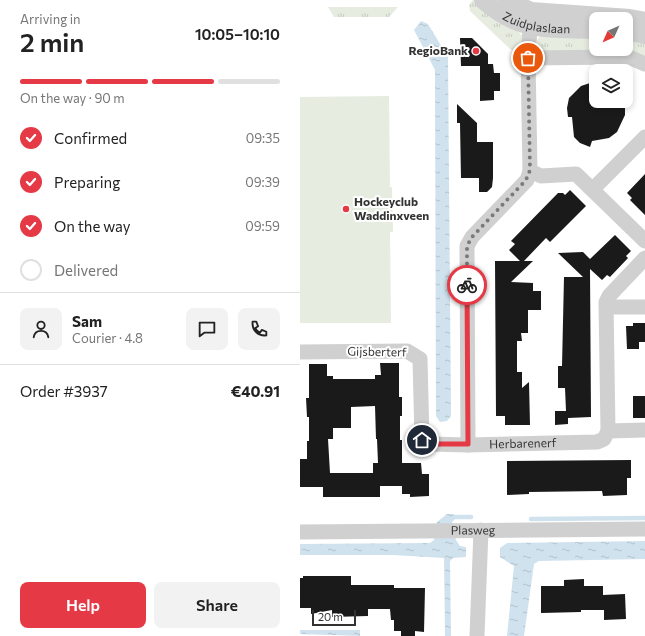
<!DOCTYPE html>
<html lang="en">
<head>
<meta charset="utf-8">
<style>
	body { margin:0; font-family:Commissioner,sans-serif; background:#f2f2f2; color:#222; height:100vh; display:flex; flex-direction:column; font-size:15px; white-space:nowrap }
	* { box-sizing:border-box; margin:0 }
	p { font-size:13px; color:#767676 }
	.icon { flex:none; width:22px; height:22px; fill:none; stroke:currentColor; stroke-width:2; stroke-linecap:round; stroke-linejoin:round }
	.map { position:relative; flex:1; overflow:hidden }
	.sheet { display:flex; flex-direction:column; background:#fff; width:300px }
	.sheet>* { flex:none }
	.needle { width:26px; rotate:225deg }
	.buttons { position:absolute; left:289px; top:12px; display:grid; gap:8px }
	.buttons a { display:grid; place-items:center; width:44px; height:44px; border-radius:8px; background:#fff; box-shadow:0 2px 6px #0003; font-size:20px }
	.scale { position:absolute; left:12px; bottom:10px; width:44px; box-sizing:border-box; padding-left:4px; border:2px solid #333; border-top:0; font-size:11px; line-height:14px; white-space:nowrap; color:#333; -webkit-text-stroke:3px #fff; paint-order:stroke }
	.pin { position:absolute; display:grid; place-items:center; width:34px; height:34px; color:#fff; margin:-17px; border:2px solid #fff; border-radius:50%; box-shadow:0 1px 4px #0007 }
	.courier { position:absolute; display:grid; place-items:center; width:40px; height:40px; margin:-20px; border:3px solid #e63946; border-radius:50%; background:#fff; color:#222; box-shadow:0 1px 5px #0007 }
	.overview em { font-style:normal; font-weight:600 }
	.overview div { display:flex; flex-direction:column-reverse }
	.overview { display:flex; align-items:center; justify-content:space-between; height:68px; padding:0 20px }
	h1 { font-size:26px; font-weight:600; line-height:30px }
	.bar { display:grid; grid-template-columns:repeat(4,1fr); gap:6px 4px; align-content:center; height:48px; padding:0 20px }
	.bar i { height:5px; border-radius:3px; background:#e0e0e0 }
	.bar .active { background:#e63946 }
	.bar p { grid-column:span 4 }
	.line { display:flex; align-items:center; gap:10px; padding:0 20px; border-top:1px solid #e0e0e0 }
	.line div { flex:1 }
	.round { display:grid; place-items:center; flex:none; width:42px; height:42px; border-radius:8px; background:#f2f2f2 }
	ol { padding:0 20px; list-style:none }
	li { display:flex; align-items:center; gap:12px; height:44px }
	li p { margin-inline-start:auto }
	li .icon { padding:4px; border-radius:50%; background:#e63946; color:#fff; stroke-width:4 }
	li:last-child { color:#767676 }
	li i { width:22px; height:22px; border:2px solid #e0e0e0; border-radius:50% }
	.action { display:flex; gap:8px; margin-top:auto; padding:8px 20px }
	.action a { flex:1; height:46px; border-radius:8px; background:#e63946; color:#fff; font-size:16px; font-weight:600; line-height:46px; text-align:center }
	.action a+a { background:#f2f2f2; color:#222 }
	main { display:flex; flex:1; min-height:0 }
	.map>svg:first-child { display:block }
</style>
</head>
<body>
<main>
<section class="sheet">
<div class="overview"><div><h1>2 min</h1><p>Arriving in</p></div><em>10:05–10:10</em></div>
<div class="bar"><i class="active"></i><i class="active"></i><i class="active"></i><i></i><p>On the way · 90 m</p></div>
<ol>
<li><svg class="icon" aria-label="check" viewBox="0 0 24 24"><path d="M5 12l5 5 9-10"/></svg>Confirmed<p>09:35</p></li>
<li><svg class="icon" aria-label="check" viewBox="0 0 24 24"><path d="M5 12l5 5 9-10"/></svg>Preparing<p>09:39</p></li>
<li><svg class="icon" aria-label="check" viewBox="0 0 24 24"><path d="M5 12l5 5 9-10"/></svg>On the way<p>09:59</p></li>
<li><i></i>Delivered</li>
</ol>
<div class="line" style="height:72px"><a class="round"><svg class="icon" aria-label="person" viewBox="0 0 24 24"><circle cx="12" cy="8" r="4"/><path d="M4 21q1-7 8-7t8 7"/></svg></a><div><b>Sam</b><p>Courier · 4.8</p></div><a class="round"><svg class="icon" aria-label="chat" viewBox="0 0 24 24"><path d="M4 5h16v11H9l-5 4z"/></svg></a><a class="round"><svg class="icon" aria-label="phone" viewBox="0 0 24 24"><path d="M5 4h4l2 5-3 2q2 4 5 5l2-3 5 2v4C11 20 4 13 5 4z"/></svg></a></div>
<div class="line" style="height:52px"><div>Order #3937</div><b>€40.91</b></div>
<div class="action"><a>Help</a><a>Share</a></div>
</section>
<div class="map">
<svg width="345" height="636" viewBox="0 0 345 636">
	<defs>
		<pattern id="grass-tufts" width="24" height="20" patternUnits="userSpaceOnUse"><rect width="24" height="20" fill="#e6ecdf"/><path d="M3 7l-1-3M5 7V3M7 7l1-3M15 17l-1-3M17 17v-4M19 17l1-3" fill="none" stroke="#c6cbc0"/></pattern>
		<pattern id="water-ripples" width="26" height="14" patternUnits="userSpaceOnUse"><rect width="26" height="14" fill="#cfe2ee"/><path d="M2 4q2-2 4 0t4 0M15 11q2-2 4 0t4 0" fill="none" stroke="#b2c2cd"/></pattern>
	</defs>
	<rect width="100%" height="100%" fill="#fff"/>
	<g fill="url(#grass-tufts)">
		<polygon points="173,0 175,0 220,33 222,36 225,55 217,53 210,49 170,11 169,5"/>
		<polygon points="28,7 98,7 89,17 34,17"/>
		<polygon points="296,33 296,49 326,49 326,35 345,41 345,58 240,52 237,47 237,40 240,36"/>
	</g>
	<polygon fill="#e6ecdf" points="89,96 90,187 92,187 93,232 90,232 91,323 0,323 0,97"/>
	<g fill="url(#water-ripples)">
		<polygon points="121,21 128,24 148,57 151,416 147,421 140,422 136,416 135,70 114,30"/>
		<polygon points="147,514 154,514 155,519 152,522 156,540 160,546 166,547 166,557 153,558 150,561 151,636 145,636 144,558 93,555 0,555 0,544 130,543 134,540 137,522"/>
		<polygon points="345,541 345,559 239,561 234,564 224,636 207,636 214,566 200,557 200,548 207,543"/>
		<polygon points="0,630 60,630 60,636 0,634"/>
	</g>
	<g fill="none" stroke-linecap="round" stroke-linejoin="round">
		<g stroke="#cfe2ee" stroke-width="4.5">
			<polyline points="155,517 171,517"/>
			<polyline points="231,519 345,518"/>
		</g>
	</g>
	<g fill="#1a1a1a" fill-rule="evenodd">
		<polygon points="160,38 172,38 188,54 188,64 193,64 194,73 200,73 200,91 194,91 194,100 180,101 180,66 161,66"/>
		<polygon points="296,81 296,101 325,101 325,115 317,132 309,138 292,141 290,147 280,143 274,137 272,117 268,117 267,108 269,98 281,86"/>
		<polygon points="157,104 177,123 177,142 193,142 193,178 192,187 187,192 179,192 179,178 161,178 160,123 157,123"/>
		<polygon points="345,174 345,215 330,200 332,198 327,193"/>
		<polygon points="270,190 286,206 250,242 246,238 224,261 233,261 211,282 233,283 233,291 241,291 241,310 228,310 228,333 221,333 222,341 217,341 217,372 222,372 222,388 229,382 230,425 205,425 205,416 196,416 195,261 220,261 209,250 215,244 211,241 258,193 263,193 265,195"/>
		<polygon points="315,235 331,251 326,256 328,258 310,277 307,275 302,280 290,269 291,417 268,418 268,424 255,425 255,411 266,411 265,388 258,388 258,366 262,366 264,277 283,277 258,253 283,252 290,259"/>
		<polygon points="333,323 345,323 345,342 339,342 339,349 327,349 326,326 333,326"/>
		<path d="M80 363H99V397H102V416H100V440H102V463H121L122 474H129V496L110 497V494H102V486H80V497H23V487H0V459H7V441H9V417H7L6 398H9V364H27V376H33V379H75V375H81ZM75 406 76 439H77L78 463H73V473H30L28 439H33V428H51V407Z"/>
		<rect x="333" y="396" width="12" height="22"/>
		<polygon points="331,460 331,478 327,478 327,495 303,496 302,491 229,492 229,494 207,495 207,461"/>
		<polygon points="3,576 51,576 51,585 94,585 94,588 125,588 124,632 115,631 115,636 101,636 101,631 94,631 94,620 91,620 90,609 68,609 68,616 32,617 32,610 11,614 11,608 0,608 0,578 3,578"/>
		<polygon points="284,579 284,586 303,586 303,595 325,594 326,619 304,620 304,610 281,610 281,612 241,613 241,586 264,586 264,580"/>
	</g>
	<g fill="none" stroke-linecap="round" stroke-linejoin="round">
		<g stroke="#d0d0d0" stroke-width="15">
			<path id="s1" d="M231 14 228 58 230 171 227 180 172 237 167 246 168 445 297 442 304 439 308 431 345 430"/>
			<polyline points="228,58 320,57 331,58 345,64"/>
			<polyline points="230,171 241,176 276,174 345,241"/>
			<polyline points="293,189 345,137"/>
			<polyline points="307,307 345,307"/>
			<polyline points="0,352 107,351 120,359 122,440 130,444 168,445"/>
			<polyline points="308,431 306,302 309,296 345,258"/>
			<path id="s2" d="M0 532 345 529"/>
			<polyline points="177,636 181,530"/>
		</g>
		<g stroke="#d0d0d0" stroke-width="18">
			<path id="s3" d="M183 0C221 34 249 28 296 30"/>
			<polyline points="207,0 231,11 330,18 345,21"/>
			<polyline points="326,31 345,35"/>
		</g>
	</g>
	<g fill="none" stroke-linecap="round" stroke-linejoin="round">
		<polyline stroke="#7a7a7a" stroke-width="4" stroke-dasharray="0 7.2" points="167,285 167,246 172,237 226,180 230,170 228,58"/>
		<polyline stroke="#e63946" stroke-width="5" points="122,440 130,444 168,444 167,285"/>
	</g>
	<g fill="#e63946" stroke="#fff" stroke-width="1.5">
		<circle cx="176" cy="51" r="4"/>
		<circle cx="46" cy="209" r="4"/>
	</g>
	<g text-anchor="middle" stroke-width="4" stroke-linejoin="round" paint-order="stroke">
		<g font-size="12" fill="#333" stroke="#fff">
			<text dy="4" stroke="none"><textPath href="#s3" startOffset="60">Zuidplaslaan</textPath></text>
			<text transform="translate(77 352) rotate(1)" y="4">Gijsberterf</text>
			<text dy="4" stroke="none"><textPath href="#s1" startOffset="510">Herbarenerf</textPath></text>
			<text dy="4" stroke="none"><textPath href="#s2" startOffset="173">Plasweg</textPath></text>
		</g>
		<g font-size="12" font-weight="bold" fill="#333" stroke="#fff" text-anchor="end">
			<text x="168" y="55">RegioBank</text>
			<text x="54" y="206" text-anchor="start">Hockeyclub<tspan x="54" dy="14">Waddinxveen</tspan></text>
		</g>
	</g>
</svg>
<div class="buttons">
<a><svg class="needle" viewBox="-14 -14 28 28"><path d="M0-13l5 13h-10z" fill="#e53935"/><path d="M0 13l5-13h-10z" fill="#767676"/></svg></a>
<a><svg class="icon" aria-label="layers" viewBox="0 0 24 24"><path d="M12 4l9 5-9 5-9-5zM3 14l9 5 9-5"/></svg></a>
</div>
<div class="scale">20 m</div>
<div class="pin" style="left:228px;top:58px;background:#ea580c"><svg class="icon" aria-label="bag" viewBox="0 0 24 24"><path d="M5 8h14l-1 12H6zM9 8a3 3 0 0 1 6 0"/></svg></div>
<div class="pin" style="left:122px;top:440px;background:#1f2937"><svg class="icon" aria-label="home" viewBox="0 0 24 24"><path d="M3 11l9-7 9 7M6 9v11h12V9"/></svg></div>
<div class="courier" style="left:167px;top:285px"><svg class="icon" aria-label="bike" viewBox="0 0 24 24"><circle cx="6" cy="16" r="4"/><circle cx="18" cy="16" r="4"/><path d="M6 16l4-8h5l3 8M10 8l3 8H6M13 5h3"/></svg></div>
</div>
</main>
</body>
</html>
